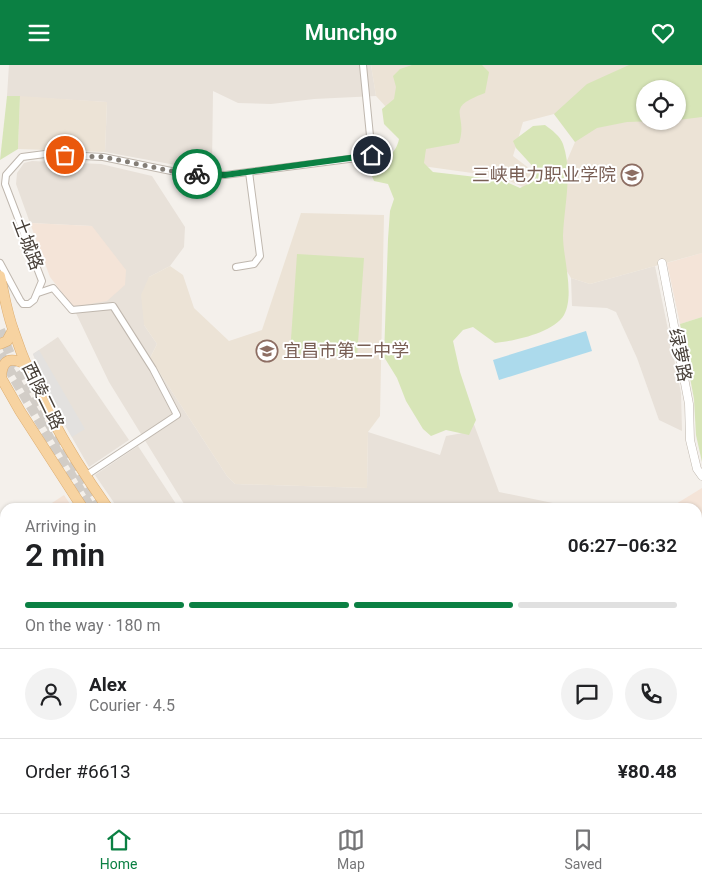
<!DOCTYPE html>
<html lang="en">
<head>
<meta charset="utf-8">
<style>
	body { margin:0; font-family:Roboto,"Noto Sans SC",sans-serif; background:#f2f2f2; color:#202124; height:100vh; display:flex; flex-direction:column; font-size:19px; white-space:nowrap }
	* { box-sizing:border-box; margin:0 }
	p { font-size:16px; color:#757577 }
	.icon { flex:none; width:28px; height:28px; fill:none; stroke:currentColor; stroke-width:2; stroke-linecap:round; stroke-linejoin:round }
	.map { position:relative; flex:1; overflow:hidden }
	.drawer { position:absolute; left:0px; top:438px; width:702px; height:311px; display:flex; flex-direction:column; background:#fff; border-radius:15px 15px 0 0; box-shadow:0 1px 4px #0004 }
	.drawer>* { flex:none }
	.buttons { position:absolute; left:636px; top:15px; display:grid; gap:10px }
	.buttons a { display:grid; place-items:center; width:50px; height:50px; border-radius:50%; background:#fff; box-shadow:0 1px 4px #0004; font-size:25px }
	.pin { position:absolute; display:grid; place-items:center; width:42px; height:42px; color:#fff; margin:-21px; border:2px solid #fff; border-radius:50%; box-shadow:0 1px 5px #0007 }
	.courier { position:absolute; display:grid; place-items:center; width:50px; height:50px; margin:-25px; border:4px solid #0b8043; border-radius:50%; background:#fff; color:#222; box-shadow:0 1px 6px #0007 }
	.head em { font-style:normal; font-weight:600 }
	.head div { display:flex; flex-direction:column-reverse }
	.head { display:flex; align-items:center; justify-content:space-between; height:85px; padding:0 25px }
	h1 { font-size:32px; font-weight:600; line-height:38px }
	.bar { display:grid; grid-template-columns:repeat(4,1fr); gap:8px 5px; align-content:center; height:60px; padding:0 25px }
	.bar i { height:6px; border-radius:4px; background:#e0e0e0 }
	.bar .selected { background:#0b8043 }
	.bar p { grid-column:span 4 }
	.line { display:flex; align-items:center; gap:12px; padding:0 25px; border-top:1px solid #e0e0e0 }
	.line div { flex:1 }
	.round { display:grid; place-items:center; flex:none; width:52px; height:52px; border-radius:26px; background:#f2f2f2 }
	header { display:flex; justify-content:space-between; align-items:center; height:65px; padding:0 25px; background:#0b8043; color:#fff; font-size:22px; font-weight:600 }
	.tab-bar { display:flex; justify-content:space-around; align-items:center; height:70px; border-top:1px solid #e0e0e0; background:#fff; font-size:14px; color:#757577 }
	.tab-bar a { display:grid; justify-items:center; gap:2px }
	.tab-bar .selected { color:#0b8043 }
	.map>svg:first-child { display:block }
</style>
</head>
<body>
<header><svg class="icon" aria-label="menu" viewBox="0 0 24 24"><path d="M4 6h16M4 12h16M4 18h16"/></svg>Munchgo<svg class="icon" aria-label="heart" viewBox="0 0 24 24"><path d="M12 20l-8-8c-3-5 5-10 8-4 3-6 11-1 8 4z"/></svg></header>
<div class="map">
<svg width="702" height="748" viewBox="0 0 702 748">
	<rect width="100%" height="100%" fill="#f4f0eb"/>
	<g fill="#e8e1d9">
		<polygon points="9,0 371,0 376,31 314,34 271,39 238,38 213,26 212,103 181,101 105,87 107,37 7,31"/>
		<polygon points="32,96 101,99 152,111 185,162 184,182 170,201 149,212 144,260 157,279 150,293 227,411 235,419 367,423 368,367 440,390 446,371 463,368 472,354 499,427 572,442 186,442 109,317 73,242 92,161 30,158 16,119 17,108 24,98"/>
		<polygon points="655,201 681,328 682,366 659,355 637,293 616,247 607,243 572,241 571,213 590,219"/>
		<polygon points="58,272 129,375 89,402 54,341 33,289"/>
		<polygon points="138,381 178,442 179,442 117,442 95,410"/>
		<polygon points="702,495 702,748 360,748 358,744 698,744 698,498"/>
		<polygon points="32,744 197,744 190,748 31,748"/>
	</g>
	<g fill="#f4e4d8">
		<polygon points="30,158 92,161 126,205 125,220 107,236 73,242 50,212"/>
		<polygon points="702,188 702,252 680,259 667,198"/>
		<polygon points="702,423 702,471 698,475 698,442 671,442"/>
		<polygon points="64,430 72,442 46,442"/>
		<polygon points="5,470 5,564 0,565 0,474"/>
	</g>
	<g fill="#ece3d6" fill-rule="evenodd">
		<path d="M371 0H702V188L590 219 571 213 539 161 575 77 554 49 523 57 513 91 534 107 525 123 501 112 422 101 417 76 376 31ZM645 24H678V56H645Z"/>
		<polygon points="20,31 107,37 105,87 18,84"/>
		<polygon points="301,148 384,150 380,351 368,367 367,423 235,419 227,411 150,293 157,279 144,260 141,230 149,212 170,201 183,210 194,243 229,276 262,265"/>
	</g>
	<g fill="#d7e5b7">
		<path d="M412 0H482L489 7 485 28C442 44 469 48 459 78L426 84 424 98 433 107 502 115 520 123 534 116 537 106 516 83 513 76 533 61 545 60C552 65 560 71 563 79 573 108 564 141 563 171 563 193 575 230 564 250 553 268 514 276 495 278L473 262 463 265 453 276 460 307 476 355 469 370 446 365 431 371 423 364 406 336 397 313 384 292 388 174 390 146 394 134 388 119 374 116 371 109 375 99C387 92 396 89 399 74L384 59 382 44 394 34 396 22 393 11 400 4Z"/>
		<polygon points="629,0 702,0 702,52 678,55 678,24 645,24 645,56 658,56 627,57 597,63 575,77 554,49 587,19"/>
		<polygon points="7,31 20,31 18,84 0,95"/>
		<polygon points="297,189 364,193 357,292 290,288"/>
		<polygon points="702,252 702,397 696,370 694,334 680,259"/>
	</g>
	<polygon fill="#e3e1df" points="39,285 85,364 72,372 54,341 33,289"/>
	<polygon fill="#acdaec" points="586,266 592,286 499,315 493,295"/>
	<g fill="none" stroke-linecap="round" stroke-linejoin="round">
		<g stroke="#d2cdc7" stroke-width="10" stroke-dasharray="10 5" stroke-linecap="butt">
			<polyline points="0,265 15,301 99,442"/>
			<polyline points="0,289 90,442"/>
		</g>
		<g stroke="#bfb7ae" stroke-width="8">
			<g id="minor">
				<polyline points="0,198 20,235 23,239 29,239 34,235 42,216 5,119 6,110 22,92 45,89 103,92 181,108 225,110 372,91 363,0"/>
				<polyline points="236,202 254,199 260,191 249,107"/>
				<polyline points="38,228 53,223 72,245 113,241 153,304 177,350 85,411"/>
				<polyline points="437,744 438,748"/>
			</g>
		</g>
		<g stroke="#bfb7ae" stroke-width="9">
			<g id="tertiary">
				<polyline points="662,198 689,339 690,375 697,404 702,411"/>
				<polyline points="0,572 5,571"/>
			</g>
		</g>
		<g stroke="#d0bc9e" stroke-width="10">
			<g id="secondary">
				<polyline points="698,484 702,480"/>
				<polyline points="199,748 206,744"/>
				<polyline points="211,748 218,744"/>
			</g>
		</g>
		<g stroke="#dcad71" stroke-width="11">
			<g id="primary">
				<path d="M0 211C4 229 7 249 14 267 35 330 69 388 107 442"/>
				<polyline points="0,279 7,276 13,265"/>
				<polyline points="0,311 20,346 82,442"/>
				<path d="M1 313C2 294 10 291 27 300"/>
				<polyline points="273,744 276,748"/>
				<polyline points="313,744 316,748"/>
			</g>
		</g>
		<g stroke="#d38c46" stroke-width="11">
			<g id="trunk">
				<polyline points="284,744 286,748"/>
				<polyline points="294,744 296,748"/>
				<polyline points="302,744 305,748"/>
			</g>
		</g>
		<use href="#minor" stroke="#fff" stroke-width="6"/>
		<use href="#tertiary" stroke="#fff" stroke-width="8"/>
		<use href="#secondary" stroke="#fbeace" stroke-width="9"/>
		<use href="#primary" stroke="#f7d3a1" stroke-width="10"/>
		<use href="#trunk" stroke="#f5c68c" stroke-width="10"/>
	</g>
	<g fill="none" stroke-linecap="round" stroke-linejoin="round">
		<polyline stroke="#847e77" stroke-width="5" stroke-dasharray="0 9" points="65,90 104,92 181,108 197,109"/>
		<polyline stroke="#0b8043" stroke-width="6" points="197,109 225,110 372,90"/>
	</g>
	<defs>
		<g id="university-ring" transform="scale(1.125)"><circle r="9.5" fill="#fff" stroke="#8d6e63" stroke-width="1.5"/><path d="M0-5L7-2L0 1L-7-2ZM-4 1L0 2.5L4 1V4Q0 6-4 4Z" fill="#8d6e63"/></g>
		<g id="school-ring" transform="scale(1.125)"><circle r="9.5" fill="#fff" stroke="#8d6e63" stroke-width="1.5"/><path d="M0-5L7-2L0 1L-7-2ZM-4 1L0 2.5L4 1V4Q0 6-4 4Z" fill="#8d6e63"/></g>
	</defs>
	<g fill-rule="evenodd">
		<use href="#university-ring" x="632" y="110"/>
		<use href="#school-ring" x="267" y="286"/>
	</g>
	<g text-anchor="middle" stroke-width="4" stroke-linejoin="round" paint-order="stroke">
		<g font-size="18" fill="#785e54" stroke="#fff" text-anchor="end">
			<text x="616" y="116">三峡电力职业学院</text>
			<text x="283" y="292" text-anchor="start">宜昌市第二中学</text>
		</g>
		<g font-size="18" fill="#484039" stroke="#fff">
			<text transform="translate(28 179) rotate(69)" y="6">土城路</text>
			<text transform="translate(680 290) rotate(79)" y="6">绿萝路</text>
			<text transform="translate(43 331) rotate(64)" y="6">西陵二路</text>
		</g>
	</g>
</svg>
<div class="buttons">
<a><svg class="icon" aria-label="locate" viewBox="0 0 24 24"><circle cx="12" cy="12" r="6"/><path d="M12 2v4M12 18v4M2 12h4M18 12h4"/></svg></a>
</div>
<div class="pin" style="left:65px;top:90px;background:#ea580c"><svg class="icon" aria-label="bag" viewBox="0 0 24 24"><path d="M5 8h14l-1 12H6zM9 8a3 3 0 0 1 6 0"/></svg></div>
<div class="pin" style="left:372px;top:90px;background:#1f2937"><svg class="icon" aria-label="home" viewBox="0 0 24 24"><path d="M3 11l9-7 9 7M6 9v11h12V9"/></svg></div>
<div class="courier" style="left:197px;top:109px"><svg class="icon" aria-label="bike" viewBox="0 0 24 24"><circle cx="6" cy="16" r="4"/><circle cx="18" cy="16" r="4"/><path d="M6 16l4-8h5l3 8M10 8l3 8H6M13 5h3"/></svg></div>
<section class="drawer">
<div class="head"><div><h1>2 min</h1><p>Arriving in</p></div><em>06:27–06:32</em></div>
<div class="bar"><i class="selected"></i><i class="selected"></i><i class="selected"></i><i></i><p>On the way · 180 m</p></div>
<div class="line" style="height:90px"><a class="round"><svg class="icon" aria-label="person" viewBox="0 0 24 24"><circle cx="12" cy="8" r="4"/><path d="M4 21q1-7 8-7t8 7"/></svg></a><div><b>Alex</b><p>Courier · 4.5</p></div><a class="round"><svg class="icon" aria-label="chat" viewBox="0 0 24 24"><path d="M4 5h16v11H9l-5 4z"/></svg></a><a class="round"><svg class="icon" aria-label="phone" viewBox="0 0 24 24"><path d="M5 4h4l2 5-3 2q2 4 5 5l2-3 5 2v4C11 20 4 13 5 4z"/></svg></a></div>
<div class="line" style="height:65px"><div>Order #6613</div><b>¥80.48</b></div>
</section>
</div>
<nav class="tab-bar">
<a class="selected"><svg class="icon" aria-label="home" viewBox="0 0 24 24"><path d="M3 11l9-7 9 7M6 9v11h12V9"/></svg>Home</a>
<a><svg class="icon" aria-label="map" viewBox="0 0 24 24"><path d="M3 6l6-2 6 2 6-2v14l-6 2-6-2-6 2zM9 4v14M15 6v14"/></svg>Map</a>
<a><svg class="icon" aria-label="saved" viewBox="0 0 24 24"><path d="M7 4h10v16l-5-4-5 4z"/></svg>Saved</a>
</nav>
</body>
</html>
